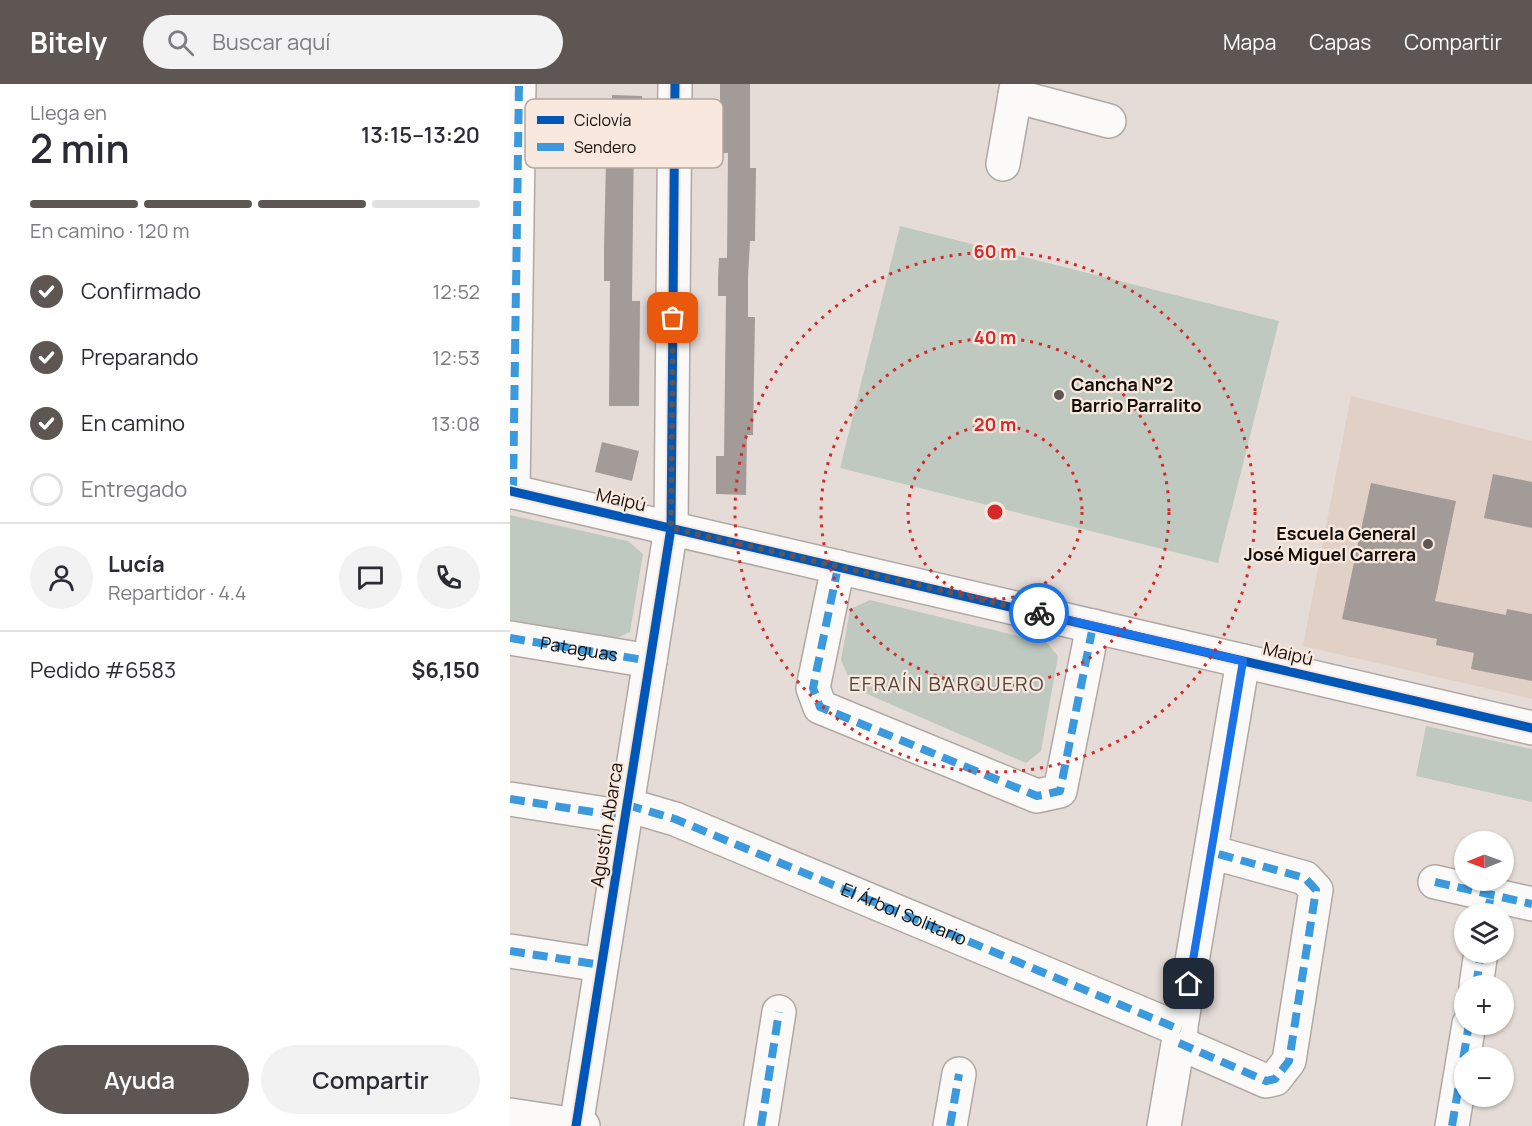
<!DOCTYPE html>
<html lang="es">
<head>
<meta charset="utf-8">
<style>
	body { margin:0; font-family:Manrope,sans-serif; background:#f2f2f3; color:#2b2b33; height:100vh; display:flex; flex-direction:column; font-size:22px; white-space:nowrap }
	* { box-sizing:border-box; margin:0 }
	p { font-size:20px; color:#7c7c81 }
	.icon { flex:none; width:33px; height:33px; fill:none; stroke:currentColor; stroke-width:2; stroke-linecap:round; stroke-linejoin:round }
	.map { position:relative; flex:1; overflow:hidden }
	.side { display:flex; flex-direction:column; background:#fff; width:510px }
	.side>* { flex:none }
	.needle { width:39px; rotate:269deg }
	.controls { position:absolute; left:944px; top:747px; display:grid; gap:12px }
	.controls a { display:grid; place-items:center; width:60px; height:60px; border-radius:50%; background:#fff; box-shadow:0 2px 4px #0004; font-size:30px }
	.pin { position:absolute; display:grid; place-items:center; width:51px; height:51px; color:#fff; margin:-26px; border-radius:12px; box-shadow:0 3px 9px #0006 }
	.courier { position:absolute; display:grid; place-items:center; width:60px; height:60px; margin:-30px; border:4px solid #1a73e8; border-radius:50%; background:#fff; color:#222; box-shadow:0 2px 8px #0007 }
	.headline em { font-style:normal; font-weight:600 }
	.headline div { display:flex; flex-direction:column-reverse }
	.headline { display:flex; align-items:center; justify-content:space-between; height:102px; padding:0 30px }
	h1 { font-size:39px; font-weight:600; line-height:45px }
	.bar { display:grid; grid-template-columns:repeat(4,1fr); gap:9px 6px; align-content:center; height:72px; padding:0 30px }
	.bar i { height:8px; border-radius:4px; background:#e1e1e2 }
	.bar .active { background:#5e5652 }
	.bar p { grid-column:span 4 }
	.line { display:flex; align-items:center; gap:15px; padding:0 30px; border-top:2px solid #e1e1e2 }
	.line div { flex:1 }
	.round { display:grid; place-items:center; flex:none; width:63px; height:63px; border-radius:32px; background:#f2f2f3 }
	ol { padding:0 30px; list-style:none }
	li { display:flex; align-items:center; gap:18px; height:66px }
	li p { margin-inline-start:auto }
	li .icon { padding:6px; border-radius:50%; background:#5e5652; color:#fff; stroke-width:4 }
	li:last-child { color:#7c7c81 }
	li i { width:33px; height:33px; border:3px solid #e1e1e2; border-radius:50% }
	.primary-button { display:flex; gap:12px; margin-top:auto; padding:12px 30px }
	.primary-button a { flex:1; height:69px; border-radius:36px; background:#5e5652; color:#fff; font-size:24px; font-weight:600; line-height:69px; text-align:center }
	.primary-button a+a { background:#f2f2f3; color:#2b2b33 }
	header { display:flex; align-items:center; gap:36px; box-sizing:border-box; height:84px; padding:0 30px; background:#5e5652; color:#fff }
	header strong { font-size:28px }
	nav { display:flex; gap:33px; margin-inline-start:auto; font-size:21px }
	.search { width:420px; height:54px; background:#f2f2f3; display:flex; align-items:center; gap:15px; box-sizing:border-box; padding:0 21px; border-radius:33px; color:#7c7c81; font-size:22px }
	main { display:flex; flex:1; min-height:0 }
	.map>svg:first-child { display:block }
</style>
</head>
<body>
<header>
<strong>Bitely</strong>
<div class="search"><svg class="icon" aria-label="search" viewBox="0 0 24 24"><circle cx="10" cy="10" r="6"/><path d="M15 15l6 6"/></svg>Buscar aquí</div>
<nav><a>Mapa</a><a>Capas</a><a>Compartir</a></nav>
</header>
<main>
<section class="side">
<div class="headline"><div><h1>2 min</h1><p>Llega en</p></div><em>13:15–13:20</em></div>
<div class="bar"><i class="active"></i><i class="active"></i><i class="active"></i><i></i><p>En camino · 120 m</p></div>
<ol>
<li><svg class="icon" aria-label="check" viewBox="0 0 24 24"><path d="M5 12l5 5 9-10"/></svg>Confirmado<p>12:52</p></li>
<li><svg class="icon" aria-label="check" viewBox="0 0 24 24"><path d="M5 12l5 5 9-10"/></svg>Preparando<p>12:53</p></li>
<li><svg class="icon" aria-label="check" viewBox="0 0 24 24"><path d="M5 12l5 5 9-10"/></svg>En camino<p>13:08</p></li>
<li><i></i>Entregado</li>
</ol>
<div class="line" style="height:108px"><a class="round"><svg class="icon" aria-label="person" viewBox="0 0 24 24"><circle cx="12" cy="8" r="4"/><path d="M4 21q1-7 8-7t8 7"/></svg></a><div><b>Lucía</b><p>Repartidor · 4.4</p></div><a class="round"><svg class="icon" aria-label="chat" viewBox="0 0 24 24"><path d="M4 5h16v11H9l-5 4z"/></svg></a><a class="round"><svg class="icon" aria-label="phone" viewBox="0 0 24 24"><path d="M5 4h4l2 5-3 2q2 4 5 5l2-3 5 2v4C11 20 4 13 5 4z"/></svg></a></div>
<div class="line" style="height:78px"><div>Pedido #6583</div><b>$6,150</b></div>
<div class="primary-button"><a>Ayuda</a><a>Compartir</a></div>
</section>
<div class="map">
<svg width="1022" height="1042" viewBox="0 0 1022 1042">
	<rect width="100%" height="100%" fill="#e6dcd7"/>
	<polygon fill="#e1d0c6" points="841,312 1022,357 1022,615 793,562"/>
	<g fill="#c0c9bf">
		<polygon points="390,142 769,237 708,479 330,384"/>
		<polygon points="0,431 118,457 133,470 120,548 105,555 0,538"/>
		<polygon points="360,516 537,559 548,572 531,667 516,679 343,604 331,576 340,525"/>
		<polygon points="916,642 1022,665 1022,718 906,692"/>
	</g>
	<g fill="#a39b98">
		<polygon points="210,0 240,0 240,84 246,84 245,157 240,157 238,193 238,233 245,233 243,351 237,351 236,411 206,410 206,372 214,372 216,212 208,212 208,193 209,174 217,174 218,69 210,69"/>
		<polygon points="102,11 132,12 132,50 124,50 122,217 130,217 129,322 99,322 100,197 94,197 94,164 96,76 100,76"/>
		<polygon points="92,358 129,367 122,397 85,388"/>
		<polygon points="983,390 1022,398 1022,444 974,434"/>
		<polygon points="861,399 946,417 925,517 996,531 997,525 1022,530 1022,597 961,585 964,569 926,561 927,555 832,535"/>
	</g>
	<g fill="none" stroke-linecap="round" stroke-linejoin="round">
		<g stroke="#b0a8a4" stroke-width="36">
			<g id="minor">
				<polyline points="505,12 599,37"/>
				<polyline points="493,80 507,0"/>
				<polyline points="0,407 1022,644"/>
				<polyline points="3,408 9,0"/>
				<polyline points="328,483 303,604 310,623 527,712 550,707 583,542"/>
				<path id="s1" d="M0 554 140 577"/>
				<polyline points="0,715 115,733"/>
				<polyline points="117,721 165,735 671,946"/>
				<polyline points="925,798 1022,820"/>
				<polyline points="0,867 91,881"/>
				<polyline points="966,902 971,868"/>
				<polyline points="669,959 756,997 765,995 779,977 806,806 795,794 701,768"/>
				<polyline points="0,1031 73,1042"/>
				<polyline points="66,1042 161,444 165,0"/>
				<polyline points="251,1042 269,928"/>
				<polyline points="440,1042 449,990"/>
				<polyline points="654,1042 733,577"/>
				<polyline points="942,1042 959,940"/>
			</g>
		</g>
		<use href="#minor" stroke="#fbfaf9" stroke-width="33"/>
		<g stroke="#3b9ade" stroke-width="8" stroke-dasharray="15 8" stroke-linecap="butt">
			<polyline points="3,408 9,0"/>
			<polyline points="328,483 303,604 310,623 527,712 550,707 583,542"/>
			<polyline points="0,554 140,577"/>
			<polyline points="0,715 115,733"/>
			<path id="s2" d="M117 721 165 735 671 946"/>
			<polyline points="925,798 1022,820"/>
			<polyline points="977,830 981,811"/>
			<polyline points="0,867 91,881"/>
			<polyline points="966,902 971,868"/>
			<polyline points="669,959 756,997 765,995 779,977 806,806 795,794 701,768"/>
			<polyline points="251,1042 269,928"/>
			<polyline points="440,1042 449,990"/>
			<polyline points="942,1042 959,940"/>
		</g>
		<g stroke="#f9e8de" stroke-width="13">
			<g id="cycleway">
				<polyline points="0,407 1022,644"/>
				<polyline points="66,1042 161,444 165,0"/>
			</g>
		</g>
		<use href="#cycleway" stroke="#0057b8" stroke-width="9"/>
	</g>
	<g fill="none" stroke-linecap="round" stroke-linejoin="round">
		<polyline stroke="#5e5652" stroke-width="6" stroke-dasharray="0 10.8" points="163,234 161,444 529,529"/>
		<polyline stroke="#1a73e8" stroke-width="8" points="529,529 733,577 679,900"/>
	</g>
	<g fill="none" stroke="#d62828" stroke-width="3" stroke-dasharray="3 6">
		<circle cx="485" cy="428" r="87"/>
		<circle cx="485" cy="428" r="174"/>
		<circle cx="485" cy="428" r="260"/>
	</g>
	<g fill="#5e5652" stroke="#f9e8de" stroke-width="2">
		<circle cx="549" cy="311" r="6"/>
		<circle cx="918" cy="460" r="6"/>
	</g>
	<g text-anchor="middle" stroke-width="4.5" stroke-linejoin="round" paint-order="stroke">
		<g font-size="18" font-weight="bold" fill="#140e0b" stroke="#f9e8de" text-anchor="start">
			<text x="561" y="307">Cancha N°2<tspan x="561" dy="21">Barrio Parralito</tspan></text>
			<text x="906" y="456" text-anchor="end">Escuela General<tspan x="906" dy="21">José Miguel Carrera</tspan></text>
		</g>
		<g font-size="18" fill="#140e0b" stroke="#f9e8de">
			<text transform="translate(111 416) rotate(13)" y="6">Maipú</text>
			<text dy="6" stroke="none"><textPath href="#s1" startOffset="70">Pataguas</textPath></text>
			<text transform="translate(778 570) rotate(13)" y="6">Maipú</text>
			<text transform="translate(97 741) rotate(-81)" y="6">Agustín Abarca</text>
			<text dy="6" stroke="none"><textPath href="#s2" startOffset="298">El Árbol Solitario</textPath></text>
		</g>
		<g font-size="20" letter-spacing="1.5" fill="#52453c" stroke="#f9e8de">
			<text x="437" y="607">EFRAÍN BARQUERO</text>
		</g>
	</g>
	<rect x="15" y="15" width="198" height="69" rx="9" fill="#f9e8de" stroke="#b4a79f" stroke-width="1.5"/>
	<rect x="27" y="32" width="27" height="8" fill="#0057b8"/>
	<rect x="27" y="59" width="27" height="8" fill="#3b9ade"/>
	<g font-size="16" fill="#140e0b">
		<text x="64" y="42">Ciclovía</text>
		<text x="64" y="69">Sendero</text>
	</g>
	<circle cx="485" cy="428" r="9" fill="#d62828" stroke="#f9e8de" stroke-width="3"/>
	<g font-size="18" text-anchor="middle" font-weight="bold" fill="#d62828" stroke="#f9e8de" stroke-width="4.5" stroke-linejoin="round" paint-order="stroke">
		<text x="485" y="174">60 m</text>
		<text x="485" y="260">40 m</text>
		<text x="485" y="347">20 m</text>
	</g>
</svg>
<div class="controls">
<a><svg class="needle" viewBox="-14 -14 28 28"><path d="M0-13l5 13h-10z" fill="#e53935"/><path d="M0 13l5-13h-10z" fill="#7c7c81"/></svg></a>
<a><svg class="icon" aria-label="layers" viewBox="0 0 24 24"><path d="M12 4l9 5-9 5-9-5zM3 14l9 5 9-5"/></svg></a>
<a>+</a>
<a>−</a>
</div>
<div class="pin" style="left:163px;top:234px;background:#ea580c"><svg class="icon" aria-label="bag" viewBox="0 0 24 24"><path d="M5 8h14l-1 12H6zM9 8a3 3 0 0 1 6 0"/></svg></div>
<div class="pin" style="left:679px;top:900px;background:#1f2937"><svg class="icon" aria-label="home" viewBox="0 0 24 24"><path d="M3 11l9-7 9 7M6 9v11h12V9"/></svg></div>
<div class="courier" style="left:529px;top:529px"><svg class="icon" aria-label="bike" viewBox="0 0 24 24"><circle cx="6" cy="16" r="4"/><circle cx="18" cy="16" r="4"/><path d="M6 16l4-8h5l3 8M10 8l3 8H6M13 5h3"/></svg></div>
</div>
</main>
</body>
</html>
